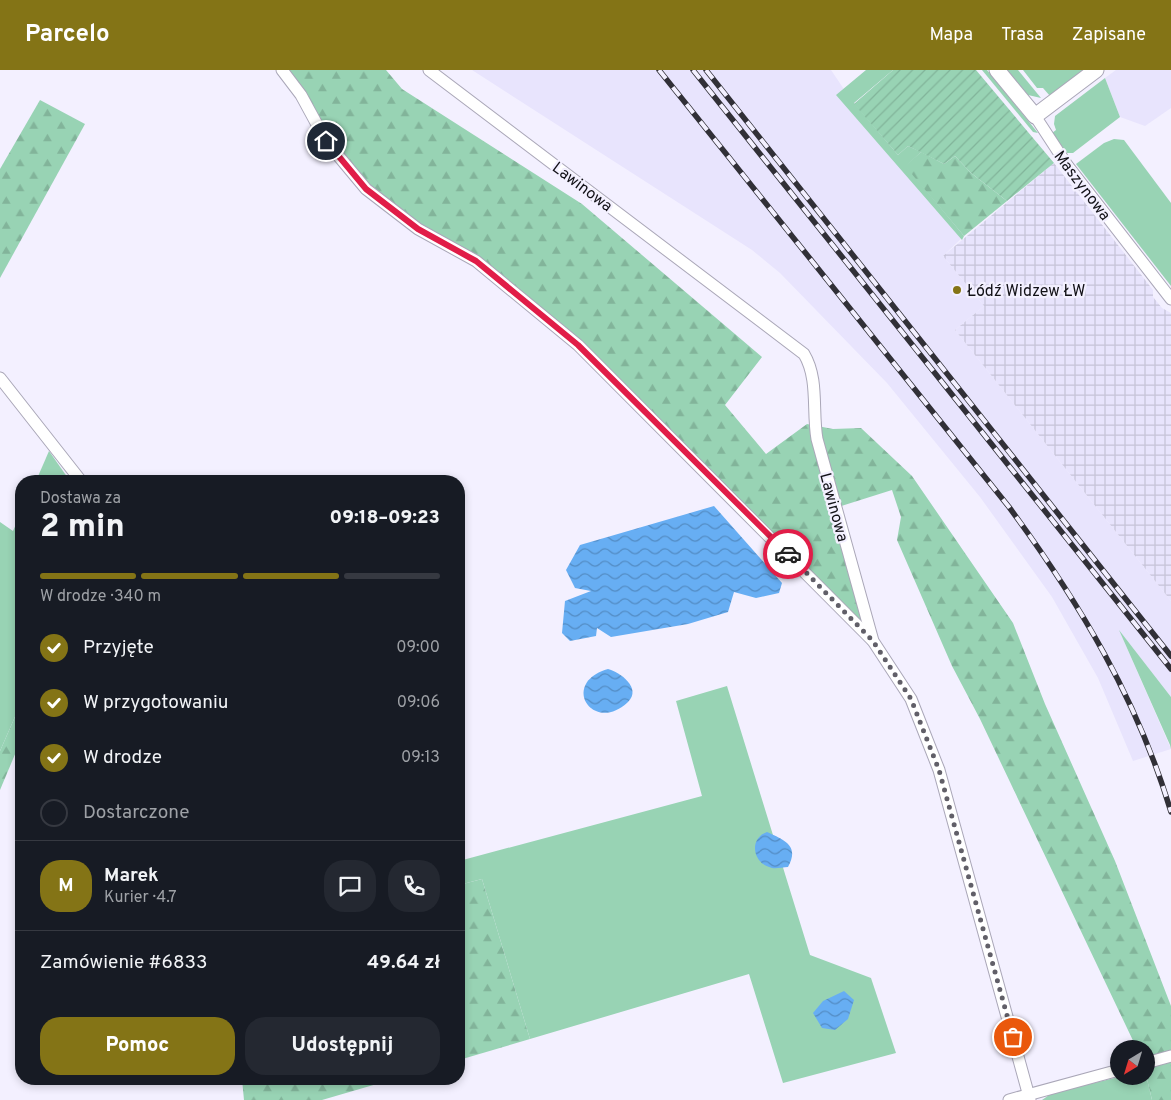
<!DOCTYPE html>
<html lang="pl">
<head>
<meta charset="utf-8">
<style>
	body { margin:0; font-family:Overpass,sans-serif; background:#242831; color:#f1f3f6; height:100vh; display:flex; flex-direction:column; font-size:19px; white-space:nowrap }
	* { box-sizing:border-box; margin:0 }
	p { font-size:16px; color:#9ea1a6 }
	.icon { flex:none; width:28px; height:28px; fill:none; stroke:currentColor; stroke-width:2; stroke-linecap:round; stroke-linejoin:round }
	.map { position:relative; flex:1; overflow:hidden }
	.sheet { position:absolute; left:15px; top:405px; width:450px; height:610px; display:flex; flex-direction:column; background:#171b24; border-radius:20px; box-shadow:0 2px 8px #0003 }
	.sheet>* { flex:none }
	.needle { width:32px; rotate:218deg }
	.controls { position:absolute; left:1110px; top:970px; display:grid; gap:10px }
	.controls a { display:grid; place-items:center; width:45px; height:45px; border-radius:50%; background:#171b24; box-shadow:0 2px 8px #0003; font-size:25px }
	.pin { position:absolute; display:grid; place-items:center; width:42px; height:42px; color:#fff; margin:-21px; border:2px solid #fff; border-radius:50%; box-shadow:0 1px 5px #0007 }
	.courier { position:absolute; display:grid; place-items:center; width:50px; height:50px; margin:-25px; border:4px solid #e11d48; border-radius:50%; background:#fff; color:#222; box-shadow:0 1px 6px #0007 }
	.headline em { font-style:normal; font-weight:800 }
	.headline div { display:flex; flex-direction:column-reverse }
	.headline { display:flex; align-items:center; justify-content:space-between; height:85px; padding:0 25px }
	h1 { font-size:32px; font-weight:800; line-height:38px }
	.bar { display:grid; grid-template-columns:repeat(4,1fr); gap:8px 5px; align-content:center; height:60px; padding:0 25px }
	.bar i { height:6px; border-radius:4px; background:#363941 }
	.bar .selected { background:#847416 }
	.bar p { grid-column:span 4 }
	.line { display:flex; align-items:center; gap:12px; padding:0 25px; border-top:1px solid #363941 }
	.line div { flex:1 }
	.round { display:grid; place-items:center; flex:none; width:52px; height:52px; border-radius:20px; background:#242831 }
	ol { padding:0 25px; list-style:none }
	li { display:flex; align-items:center; gap:15px; height:55px }
	li p { margin-inline-start:auto }
	li .icon { padding:5px; border-radius:50%; background:#847416; color:#fff; stroke-width:4 }
	li:last-child { color:#9ea1a6 }
	li i { width:28px; height:28px; border:2px solid #363941; border-radius:50% }
	.button { display:flex; gap:10px; margin-top:auto; padding:10px 25px }
	.button a { flex:1; height:58px; border-radius:20px; background:#847416; color:#fff; font-size:20px; font-weight:800; line-height:58px; text-align:center }
	.button a+a { background:#242831; color:#f1f3f6 }
	header { display:flex; align-items:center; gap:30px; box-sizing:border-box; height:70px; padding:0 25px; background:#847416; color:#fff }
	header strong { font-size:24px }
	nav { display:flex; gap:28px; margin-inline-start:auto; font-size:18px }
	.map>svg:first-child { display:block }
</style>
</head>
<body>
<header>
<strong>Parcelo</strong>
<nav><a>Mapa</a><a>Trasa</a><a>Zapisane</a></nav>
</header>
<div class="map">
<svg width="1171" height="1030" viewBox="0 0 1171 1030">
	<defs>
		<pattern id="industrial-grid" width="8" height="8" patternUnits="userSpaceOnUse" patternTransform="scale(1.25)"><rect width="8" height="8" fill="#e8e4fd"/><path d="M0 4h8M4 0v8" fill="none" stroke="#c6c3d8"/></pattern>
		<pattern id="forest-firs" width="22" height="20" patternUnits="userSpaceOnUse" patternTransform="scale(1.25)"><rect width="22" height="20" fill="#98d3b4"/><path d="M5 1l3.5 6h-7zM16 11l3.5 6h-7z" fill="#82b49a"/></pattern>
		<pattern id="garden-furrows" width="10" height="10" patternUnits="userSpaceOnUse" patternTransform="scale(1.25)"><rect width="10" height="10" fill="#98d3b4"/><path d="M-1 1l2-2M0 10L10 0M9 11l2-2" fill="none" stroke="#82b49a"/></pattern>
		<pattern id="water-waves" width="16" height="10" patternUnits="userSpaceOnUse" patternTransform="scale(1.25)"><rect width="16" height="10" fill="#67aef3"/><path d="M0 5q4-4 8 0t8 0" fill="none" stroke="#538cc4"/></pattern>
	</defs>
	<rect width="100%" height="100%" fill="#f3f0ff"/>
	<g fill="#e8e4fd">
		<polygon points="472,0 831,0 854,34 898,85 921,82 906,96 964,166 943,186 984,236 955,260 1171,531 1171,627 1120,562 1171,679 1133,691 1098,608 1052,527 980,427 887,313 780,203 752,180"/>
		<polygon points="1116,0 1171,0 1171,38 1145,56 1120,47 1105,8"/>
	</g>
	<polygon fill="url(#industrial-grid)" points="1054,93 1153,220 1153,227 1158,233 1162,238 1171,243 1171,531 955,260 984,236 943,186"/>
	<g fill="#98d3b4">
		<polygon points="866,0 893,0 854,33 898,85 908,76 921,82 906,96 964,166 962,170 836,25"/>
		<polygon points="982,0 987,0 1038,63 1033,62"/>
		<polygon points="1006,0 1018,0 1041,28 1028,25"/>
		<polygon points="1023,0 1085,0 1050,26 1043,18 1037,18"/>
		<polygon points="1105,8 1120,47 1073,83 1067,83 1052,63 1056,60 1054,54 1055,46"/>
		<polygon points="1114,69 1124,70 1171,133 1171,216 1076,94 1104,73"/>
		<polygon points="49,381 70,411 36,411"/>
		<polygon points="21,443 21,633 0,681 0,452 13,461"/>
		<polygon points="1119,560 1171,627 1171,679 1170,675"/>
		<polygon points="727,616 810,885 871,908 896,983 783,1013 749,904 530,969 482,809 459,815 459,791 702,726 676,631"/>
		<polygon points="1146,1005 1152,1030 1042,1030 1052,1023 1123,1006"/>
	</g>
	<g fill="url(#forest-firs)">
		<polygon points="282,0 386,0 402,19 582,134 762,287 725,335 766,384 807,354 833,359 861,358 912,406 1013,553 1045,634 1115,791 1171,936 1171,1030 1152,1030 1146,1005 1146,979 1137,979 980,649 952,596 897,470 901,447 892,420 835,438 873,571 578,275 476,191 366,119"/>
		<polygon points="40,30 85,54 0,208 0,99"/>
		<polygon points="921,82 944,94 955,86 971,103 1007,131 964,166 905,96"/>
		<polygon points="21,633 21,670 0,720 0,681"/>
		<polygon points="482,809 530,969 459,990 459,815"/>
		<polygon points="242,1009 394,1009 322,1030 244,1030"/>
	</g>
	<polygon fill="url(#garden-furrows)" points="893,0 976,0 1054,93 1007,131 971,103 955,86 944,94 908,76 898,85 854,34"/>
	<g fill="url(#water-waves)">
		<polygon points="714,436 782,513 779,523 756,528 734,522 728,542 688,554 611,567 597,558 596,566 570,571 562,563 565,531 591,521 575,518 566,500 580,475"/>
		<path d="M608 599C620 602 642 618 628 632 593 665 559 613 608 599Z"/>
		<path d="M767 762C784 770 800 775 788 797 783 797 777 799 772 798 753 794 748 769 767 762Z"/>
		<polygon points="844,921 854,930 848,949 835,960 822,958 813,943 823,931"/>
	</g>
	<g fill="none" stroke-linecap="round" stroke-linejoin="round">
		<g stroke="#aaa7b8" stroke-width="13">
			<g id="street">
				<polyline points="282,0 301,25 326,71 366,119 418,159 476,191 578,275 872,570"/>
				<path d="M429 0 804 284C819 309 812 341 817 369L873 571 911 629 939 700 1030 1030"/>
				<polyline points="1035,46 1067,95 1171,229"/>
				<polyline points="0,308 81,411"/>
				<polyline points="1146,993 1171,986"/>
				<polyline points="1009,1030 1119,1000"/>
			</g>
		</g>
		<g stroke="#aaa7b8" stroke-width="17">
			<polyline id="secondary" points="997,0 1035,46 1096,0"/>
		</g>
		<use href="#street" stroke="#fff" stroke-width="11"/>
		<use href="#secondary" stroke="#fff" stroke-width="15"/>
		<g stroke="#313037" stroke-width="5.5">
			<g id="rail">
				<path d="M659 0 1009 437C1079 532 1137 628 1171 742"/>
				<polyline points="693,0 1171,599"/>
				<polyline points="706,0 1171,586"/>
			</g>
		</g>
		<use href="#rail" stroke="#f3f0ff" stroke-width="4" stroke-dasharray="11" stroke-linecap="butt"/>
	</g>
	<g fill="none" stroke-linecap="round" stroke-linejoin="round">
		<polyline stroke="#615f68" stroke-width="5" stroke-dasharray="0 9" points="788,484 873,571 911,629 939,700 1013,967"/>
		<polyline stroke="#e11d48" stroke-width="6" points="326,71 366,119 418,159 476,191 578,275 788,484"/>
	</g>
	<circle fill="#847416" stroke="#f3f0ff" stroke-width="2" cx="957" cy="220" r="5"/>
	<g text-anchor="middle" stroke-width="4.5" stroke-linejoin="round" paint-order="stroke">
		<g font-size="16" fill="#121117" stroke="#f3f0ff">
			<text transform="translate(1083 115) rotate(53)" y="6">Maszynowa</text>
			<text transform="translate(583 116) rotate(37)" y="6">Lawinowa</text>
			<text transform="translate(835 437) rotate(75)" y="6">Lawinowa</text>
		</g>
		<g font-size="16" fill="#121117" stroke="#f3f0ff" text-anchor="start">
			<text x="967" y="226">Łódź Widzew ŁW</text>
		</g>
	</g>
</svg>
<div class="controls">
<a><svg class="needle" viewBox="-14 -14 28 28"><path d="M0-13l5 13h-10z" fill="#e53935"/><path d="M0 13l5-13h-10z" fill="#9ea1a6"/></svg></a>
</div>
<div class="pin" style="left:1013px;top:967px;background:#ea580c"><svg class="icon" aria-label="bag" viewBox="0 0 24 24"><path d="M5 8h14l-1 12H6zM9 8a3 3 0 0 1 6 0"/></svg></div>
<div class="pin" style="left:326px;top:71px;background:#1f2937"><svg class="icon" aria-label="home" viewBox="0 0 24 24"><path d="M3 11l9-7 9 7M6 9v11h12V9"/></svg></div>
<div class="courier" style="left:788px;top:484px"><svg class="icon" aria-label="car" viewBox="0 0 24 24"><path d="M5 17H2v-5l4-1 3-4h7l3 4 3 1v5h-3M9 17h6M6 11h13"/><circle cx="7" cy="17" r="2"/><circle cx="17" cy="17" r="2"/></svg></div>
<section class="sheet">
<div class="headline"><div><h1>2 min</h1><p>Dostawa za</p></div><em>09:18–09:23</em></div>
<div class="bar"><i class="selected"></i><i class="selected"></i><i class="selected"></i><i></i><p>W drodze · 340 m</p></div>
<ol>
<li><svg class="icon" aria-label="check" viewBox="0 0 24 24"><path d="M5 12l5 5 9-10"/></svg>Przyjęte<p>09:00</p></li>
<li><svg class="icon" aria-label="check" viewBox="0 0 24 24"><path d="M5 12l5 5 9-10"/></svg>W przygotowaniu<p>09:06</p></li>
<li><svg class="icon" aria-label="check" viewBox="0 0 24 24"><path d="M5 12l5 5 9-10"/></svg>W drodze<p>09:13</p></li>
<li><i></i>Dostarczone</li>
</ol>
<div class="line" style="height:90px"><b class="round" style="background:#847416;color:#fff">M</b><div><b>Marek</b><p>Kurier · 4.7</p></div><a class="round"><svg class="icon" aria-label="chat" viewBox="0 0 24 24"><path d="M4 5h16v11H9l-5 4z"/></svg></a><a class="round"><svg class="icon" aria-label="phone" viewBox="0 0 24 24"><path d="M5 4h4l2 5-3 2q2 4 5 5l2-3 5 2v4C11 20 4 13 5 4z"/></svg></a></div>
<div class="line" style="height:65px"><div>Zamówienie #6833</div><b>49.64 zł</b></div>
<div class="button"><a>Pomoc</a><a>Udostępnij</a></div>
</section>
</div>
</body>
</html>
